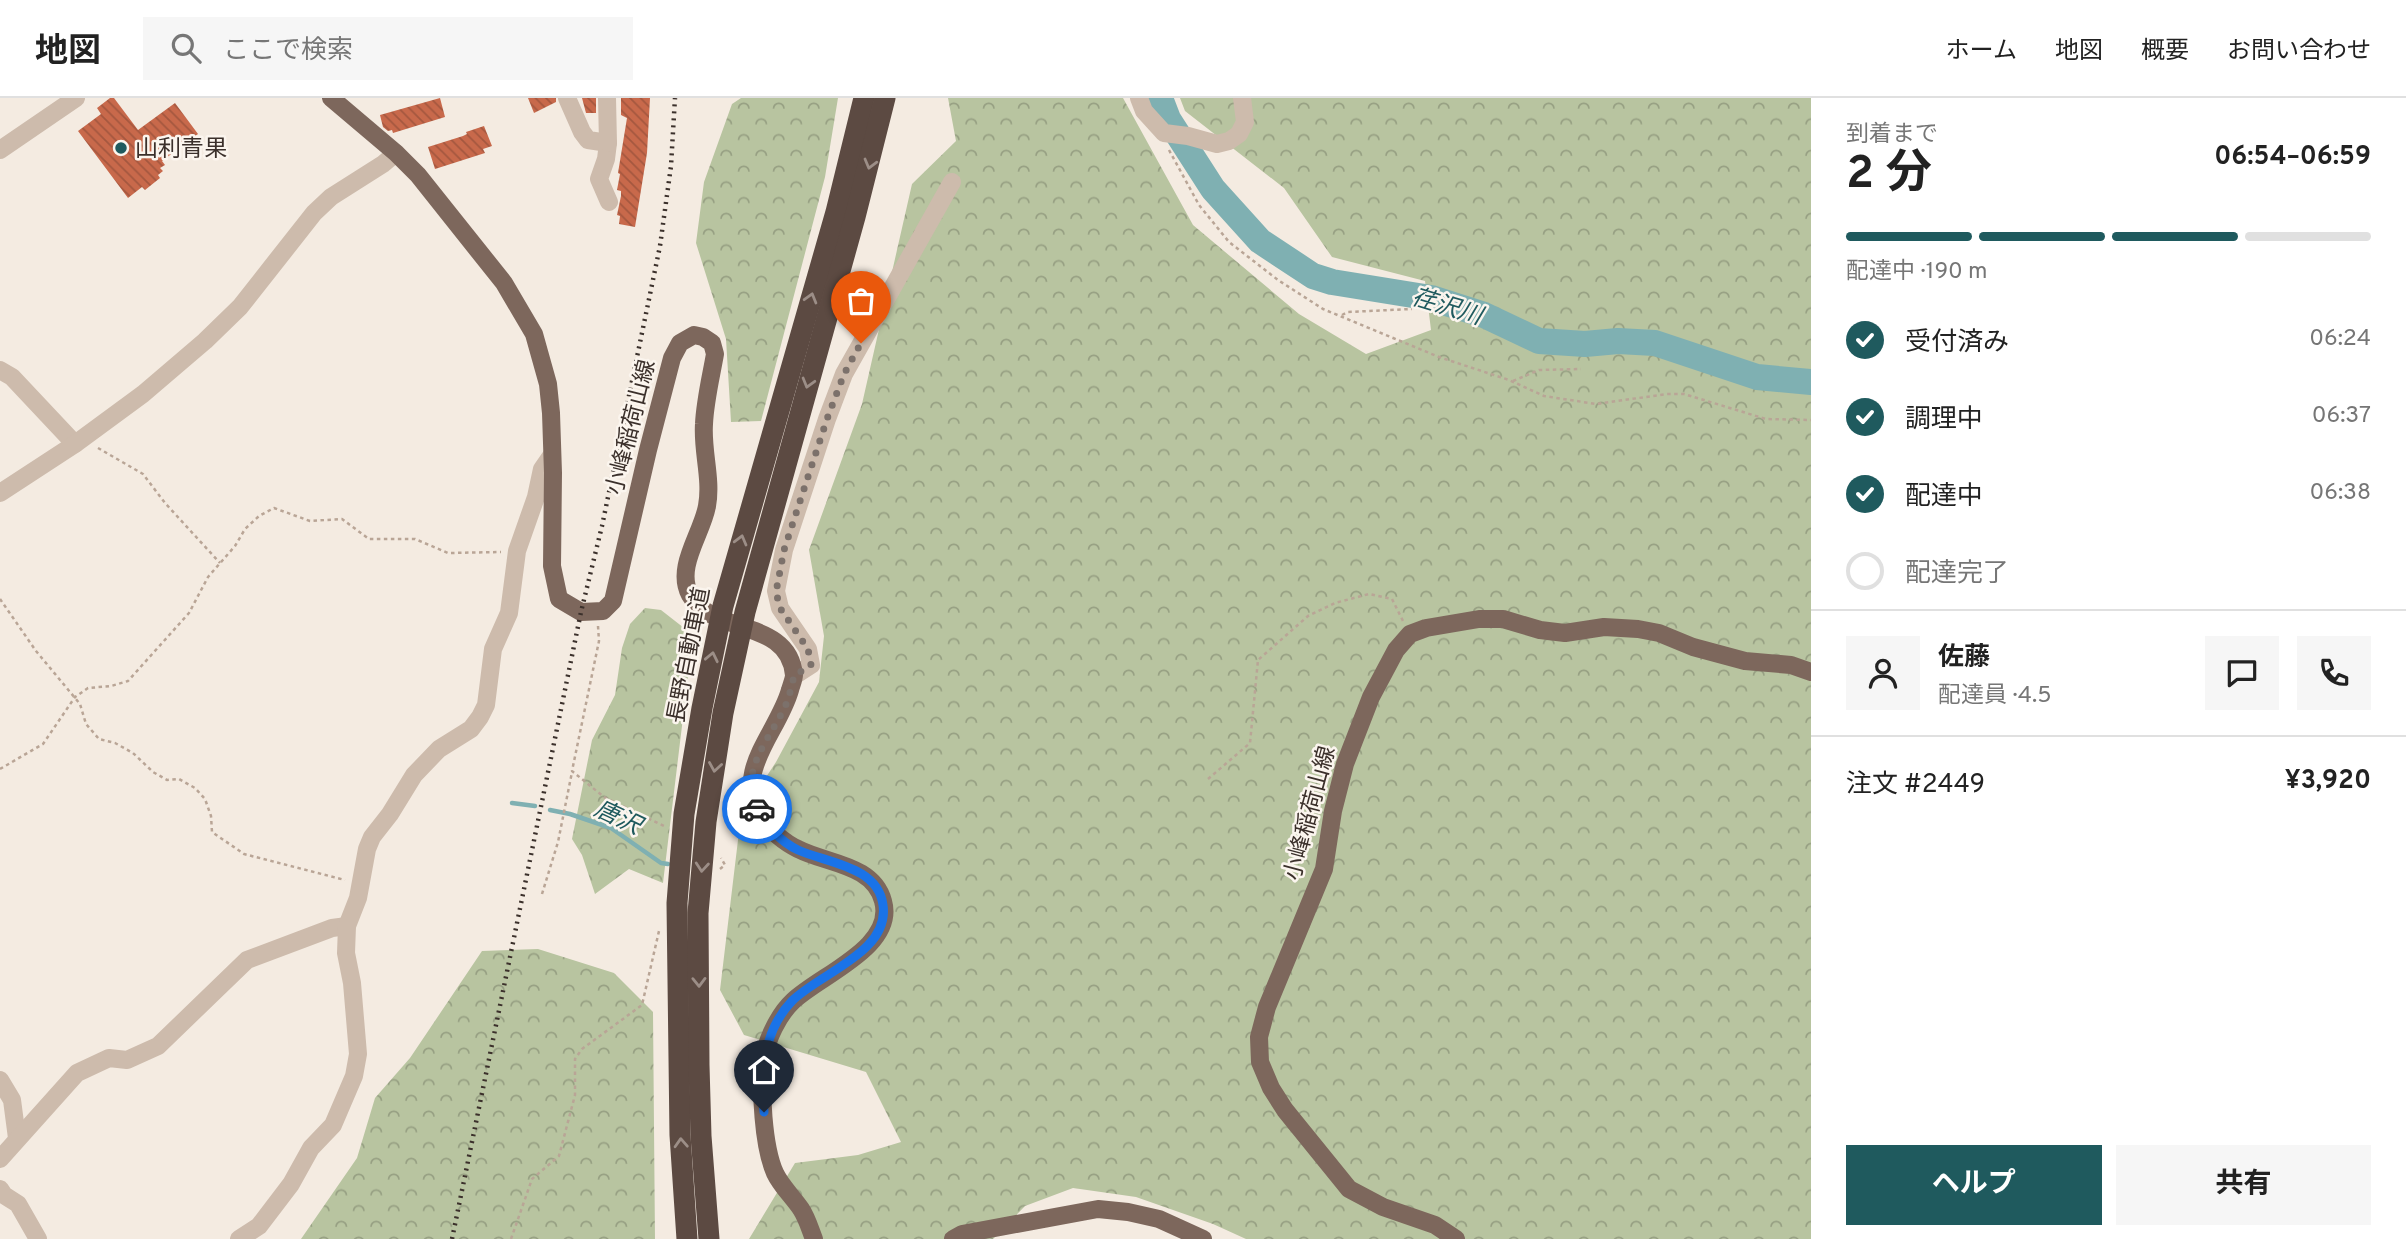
<!DOCTYPE html>
<html lang="ja">
<head>
<meta charset="utf-8">
<style>
	body { margin:0; font-family:Overpass,"Noto Sans JP",sans-serif; background:#f6f6f6; color:#222; height:100vh; display:flex; flex-direction:column; font-size:26px; white-space:nowrap }
	* { box-sizing:border-box; margin:0 }
	p { font-size:23px; color:#767676 }
	.icon { flex:none; width:38px; height:38px; fill:none; stroke:currentColor; stroke-width:2; stroke-linecap:round; stroke-linejoin:round }
	.map { position:relative; flex:1; overflow:hidden }
	.drawer { display:flex; flex-direction:column; background:#fff; width:595px }
	.drawer>* { flex:none }
	.pin { position:absolute; display:grid; place-items:center; width:60px; height:60px; color:#fff; margin:-72px -30px; border-radius:50% 50% 50% 0; rotate:-45deg; box-shadow:0 0 7px #0007 }
	.pin .icon { rotate:45deg }
	.courier { position:absolute; display:grid; place-items:center; width:70px; height:70px; margin:-35px; border:5px solid #1a73e8; border-radius:50%; background:#fff; color:#222; box-shadow:0 2px 9px #0007 }
	.summary em { font-style:normal; font-weight:700 }
	.summary div { display:flex; flex-direction:column-reverse }
	.summary { display:flex; align-items:center; justify-content:space-between; height:119px; padding:0 35px }
	h1 { font-size:46px; font-weight:700; line-height:52px }
	.bar { display:grid; grid-template-columns:repeat(4,1fr); gap:10px 7px; align-content:center; height:84px; padding:0 35px }
	.bar i { height:9px; border-radius:5px; background:#e0e0e0 }
	.bar .current { background:#1f5a5e }
	.bar p { grid-column:span 4 }
	.line { display:flex; align-items:center; gap:18px; padding:0 35px; border-top:2px solid #e0e0e0 }
	.line div { flex:1 }
	.round { display:grid; place-items:center; flex:none; width:74px; height:74px; border-radius:0px; background:#f6f6f6 }
	ol { padding:0 35px; list-style:none }
	li { display:flex; align-items:center; gap:21px; height:77px }
	li p { margin-inline-start:auto }
	li .icon { padding:7px; border-radius:50%; background:#1f5a5e; color:#fff; stroke-width:4 }
	li:last-child { color:#767676 }
	li i { width:38px; height:38px; border:4px solid #e0e0e0; border-radius:50% }
	.action { display:flex; gap:14px; margin-top:auto; padding:14px 35px }
	.action a { flex:1; height:80px; border-radius:0px; background:#1f5a5e; color:#fff; font-size:28px; font-weight:700; line-height:80px; text-align:center }
	.action a+a { background:#f6f6f6; color:#222 }
	header { display:flex; align-items:center; gap:42px; box-sizing:border-box; height:98px; padding:0 35px; background:#fff; border-bottom:2px solid #e0e0e0 }
	header strong { font-size:33px }
	nav { display:flex; gap:38px; margin-inline-start:auto; font-size:24px }
	.search { width:490px; height:63px; background:#f6f6f6; display:flex; align-items:center; gap:18px; box-sizing:border-box; padding:0 24px; border-radius:0px; color:#767676; font-size:26px }
	main { display:flex; flex:1; min-height:0 }
	.map>svg:first-child { display:block }
</style>
</head>
<body>
<header>
<strong>地図</strong>
<div class="search"><svg class="icon" aria-label="search" viewBox="0 0 24 24"><circle cx="10" cy="10" r="6"/><path d="M15 15l6 6"/></svg>ここで検索</div>
<nav><a>ホーム</a><a>地図</a><a>概要</a><a>お問い合わせ</a></nav>
</header>
<main>
<div class="map">
<svg width="1811" height="1141" viewBox="0 0 1811 1141">
	<defs>
		<pattern id="forest-crowns" width="20" height="18" patternUnits="userSpaceOnUse" patternTransform="scale(1.75)"><rect width="20" height="18" fill="#b8c4a0"/><path d="M2 6a3 3 0 1 1 6 0M12 15a3 3 0 1 1 6 0" fill="none" stroke="#97a083"/></pattern>
		<pattern id="building-back-hatch" width="6" height="6" patternUnits="userSpaceOnUse" patternTransform="scale(1.75)"><rect width="6" height="6" fill="#c8694b"/><path d="M-1 5l2 2M0 0l6 6M5-1l2 2" fill="none" stroke="#a4573f"/></pattern>
	</defs>
	<rect width="100%" height="100%" fill="#f4ebe1"/>
	<g fill="url(#forest-crowns)">
		<polygon points="741,0 838,0 825,79 761,323 731,324 726,241 696,145 704,84 732,6"/>
		<polygon points="948,0 1123,0 1193,127 1299,216 1366,256 1431,232 1425,183 1332,159 1284,90 1185,13 1180,0 1811,0 1811,1141 1246,1141 1213,1126 1136,1099 1073,1090 1025,1108 993,1141 749,1141 795,1065 858,1057 901,1044 866,974 744,937 720,892 741,717 776,664 819,584 824,538 809,452 862,306 912,86 956,43"/>
		<polygon points="645,510 661,512 693,537 663,785 629,771 595,796 582,757 572,741 592,642 615,597 622,550 630,526"/>
		<polygon points="538,851 614,875 653,914 655,1141 301,1141 357,1060 375,1000 410,960 482,853"/>
	</g>
	<g fill="none" stroke-linecap="round" stroke-linejoin="round">
		<g stroke="#7fb0b2" stroke-width="4.5">
			<polyline points="512,705 535,708"/>
			<polyline points="550,712 570,716 611,730 661,765 668,766"/>
		</g>
		<polyline stroke="#7fb0b2" stroke-width="26" points="1160,0 1168,21 1213,91 1260,143 1313,178 1332,184 1431,200 1484,217 1539,243 1585,246 1618,243 1655,245 1757,279 1811,284"/>
	</g>
	<g fill="url(#building-back-hatch)">
		<polygon points="110,0 114,0 138,32 175,5 198,36 162,63 165,67 160,70 163,73 158,77 160,80 145,92 142,89 128,100 78,33 101,16 97,10"/>
		<polygon points="440,0 445,19 393,35 392,32 388,33 383,29 380,17"/>
		<polygon points="528,0 556,0 556,4 534,15"/>
		<polygon points="582,0 596,0 596,15 586,15"/>
		<polygon points="621,0 650,0 647,55 635,129 619,126 620,118 617,117 621,98 621,93 617,92 620,76 618,75 627,20 621,17"/>
		<polygon points="484,28 492,48 483,51 485,55 435,71 428,49 463,38 467,36 466,34"/>
	</g>
	<g fill="none" stroke-linecap="round" stroke-linejoin="round">
		<g stroke="#b9a596" stroke-width="2.5" stroke-dasharray="3.5 3.5" stroke-linecap="butt">
			<polyline points="1169,52 1199,107 1229,144 1278,182 1323,211 1439,259 1509,282 1544,298 1596,306 1667,296 1684,296 1766,321 1811,322"/>
			<polyline points="1342,217 1348,214 1412,211"/>
			<polyline points="1513,283 1539,272 1581,271"/>
			<polyline points="98,350 143,376 165,405 220,465"/>
			<polyline points="0,501 36,553 80,606 86,626 99,641 115,645 133,655 153,674 167,682 179,681 195,690 205,701 211,718 212,734 244,756 345,782"/>
			<polyline points="598,528 599,543 572,673 604,699 664,728"/>
			<polyline points="0,671 43,646 75,599 88,590 111,588 128,583 189,515 208,479 235,448 245,431 259,418 274,410 310,423 342,421 369,441 415,441 448,455 501,454"/>
			<polyline points="1208,681 1250,645 1258,562 1308,518 1335,505 1369,496 1392,501 1403,523"/>
			<polyline points="720,771 725,767 721,760"/>
			<polyline points="542,796 558,744 572,674"/>
			<polyline points="511,1141 532,1081 559,1058 575,997 575,961 582,951 642,907 659,833"/>
		</g>
		<g stroke="#cdbbac" stroke-width="18">
			<polyline points="567,0 582,34 588,42 608,45 606,61 599,81 609,104"/>
			<polyline points="607,0 608,45"/>
			<polyline points="1139,0 1144,13 1164,35 1188,38 1217,46 1229,43 1239,36 1245,24 1242,0"/>
			<polyline points="0,52 76,0"/>
			<polyline points="0,272 12,279 75,346"/>
			<polyline points="0,395 75,346 143,296 205,243 240,209 314,115 331,99 383,66 396,55"/>
			<polyline points="794,578 811,567 808,551 780,510 776,493 784,452 827,321 844,276 952,84"/>
			<polyline points="0,982 12,1002 17,1040"/>
			<polyline points="0,1061 77,975 109,960 127,962 158,948 247,862 332,830 347,828"/>
			<polyline points="0,1091 4,1097 18,1106 38,1141"/>
			<polyline points="239,1141 259,1128 291,1086 311,1050 333,1027 354,978 358,956 352,885 346,855 347,828 358,800 367,751 372,739 390,716 414,677 439,651 471,631 480,619 486,607 493,551 509,515 517,453 536,399 542,371 551,358"/>
		</g>
		<g stroke="#7d675c" stroke-width="18">
			<path d="M331 0 396 55 418 77 504 185 534 236 548 286 551 315 553 375 552 468 559 501 581 514 603 513 613 503 648 352 672 260 680 245 694 237 703 239 712 245 715 256C711 279 705 303 704 326 702 353 712 381 707 408 702 436 675 469 690 497 712 537 789 520 794 577 794 581 791 588 790 592 778 635 732 673 761 719 768 731 785 745 798 751 827 766 873 766 883 803 896 849 820 877 793 903 779 916 766 942 764 961 760 991 763 1048 775 1075 781 1088 793 1099 801 1111 807 1120 810 1131 814 1141"/>
			<polyline points="953,1141 962,1136 1098,1111 1128,1114 1159,1121 1203,1141"/>
			<polyline points="1456,1141 1435,1127 1383,1109 1349,1091 1285,1012 1271,990 1260,964 1259,939 1267,909 1324,771 1333,713 1345,666 1371,599 1396,552 1410,536 1426,530 1479,521 1503,521 1540,532 1565,535 1604,529 1638,531 1659,535 1693,549 1745,563 1791,567 1811,574"/>
		</g>
		<g stroke="#5c4a42" stroke-width="21">
			<polyline points="687,1141 680,1037 677,805 684,716 702,610 723,508 836,114 864,0"/>
			<polyline points="709,1141 701,1038 699,967 698,815 706,724 723,615 745,514 855,119 885,0"/>
		</g>
		<polyline stroke="#3b302b" stroke-width="4.5" stroke-dasharray="2 5" stroke-linecap="butt" points="452,1141 581,514 602,428 660,148 671,68 675,0"/>
	</g>
	<defs><path id="oneway-chevron" d="M-2-3.5L2.5 0L-2 3.5" fill="none" stroke-width="1.6" stroke-linecap="round" stroke-linejoin="round" transform="scale(1.75)"/></defs>
	<g stroke="#9c8e87">
		<use href="#oneway-chevron" transform="translate(870 66) rotate(105)"/>
		<use href="#oneway-chevron" transform="translate(811 200) rotate(-74)"/>
		<use href="#oneway-chevron" transform="translate(808 285) rotate(106)"/>
		<use href="#oneway-chevron" transform="translate(741 442) rotate(-75)"/>
		<use href="#oneway-chevron" transform="translate(712 559) rotate(-78)"/>
		<use href="#oneway-chevron" transform="translate(715 669) rotate(99)"/>
		<use href="#oneway-chevron" transform="translate(702 769) rotate(95)"/>
		<use href="#oneway-chevron" transform="translate(699 884) rotate(89)"/>
		<use href="#oneway-chevron" transform="translate(681 1045) rotate(-93)"/>
	</g>
	<g fill="none" stroke-linecap="round" stroke-linejoin="round">
		<path stroke="#7c716b" stroke-width="7" stroke-dasharray="0 12.6" d="M757 711C738 670 772 640 787 604 790 596 792 586 794 578L811 567 808 551 780 510 776 494 784 452 827 321 844 276 861 245"/>
		<path stroke="#1a73e8" stroke-width="9" d="M757 711C765 727 781 744 798 752 827 765 878 768 883 807 890 854 820 875 792 903 763 933 760 976 764 1014"/>
	</g>
	<circle fill="#1f5a5e" stroke="#fbf5ee" stroke-width="2.5" cx="121" cy="50" r="7"/>
	<g text-anchor="middle" stroke-width="5" stroke-linejoin="round" paint-order="stroke">
		<g font-size="23" fill="#3b302b" stroke="#fbf5ee" text-anchor="start">
			<text x="135" y="58">山利青果</text>
		</g>
		<g font-size="23" fill="#3b302b" stroke="#fbf5ee">
			<text transform="translate(630 329) rotate(-76)" y="8">小峰稲荷山線</text>
			<text transform="translate(688 557) rotate(-79)" y="8">長野自動車道</text>
			<text transform="translate(1309 715) rotate(-75)" y="8">小峰稲荷山線</text>
		</g>
		<g font-size="24" font-style="italic" fill="#1f5a5e" stroke="#fbf5ee">
			<text transform="translate(1447 208) rotate(17)" y="8">荏沢川</text>
			<text transform="translate(618 719) rotate(25)" y="8">唐沢</text>
		</g>
	</g>
</svg>
<div class="pin" style="left:861px;top:245px;background:#ea580c"><svg class="icon" aria-label="bag" viewBox="0 0 24 24"><path d="M5 8h14l-1 12H6zM9 8a3 3 0 0 1 6 0"/></svg></div>
<div class="pin" style="left:764px;top:1014px;background:#1f2937"><svg class="icon" aria-label="home" viewBox="0 0 24 24"><path d="M3 11l9-7 9 7M6 9v11h12V9"/></svg></div>
<div class="courier" style="left:757px;top:711px"><svg class="icon" aria-label="car" viewBox="0 0 24 24"><path d="M5 17H2v-5l4-1 3-4h7l3 4 3 1v5h-3M9 17h6M6 11h13"/><circle cx="7" cy="17" r="2"/><circle cx="17" cy="17" r="2"/></svg></div>
</div>
<section class="drawer">
<div class="summary"><div><h1>2 分</h1><p>到着まで</p></div><em>06:54–06:59</em></div>
<div class="bar"><i class="current"></i><i class="current"></i><i class="current"></i><i></i><p>配達中 · 190 m</p></div>
<ol>
<li><svg class="icon" aria-label="check" viewBox="0 0 24 24"><path d="M5 12l5 5 9-10"/></svg>受付済み<p>06:24</p></li>
<li><svg class="icon" aria-label="check" viewBox="0 0 24 24"><path d="M5 12l5 5 9-10"/></svg>調理中<p>06:37</p></li>
<li><svg class="icon" aria-label="check" viewBox="0 0 24 24"><path d="M5 12l5 5 9-10"/></svg>配達中<p>06:38</p></li>
<li><i></i>配達完了</li>
</ol>
<div class="line" style="height:126px"><a class="round"><svg class="icon" aria-label="person" viewBox="0 0 24 24"><circle cx="12" cy="8" r="4"/><path d="M4 21q1-7 8-7t8 7"/></svg></a><div><b>佐藤</b><p>配達員 · 4.5</p></div><a class="round"><svg class="icon" aria-label="chat" viewBox="0 0 24 24"><path d="M4 5h16v11H9l-5 4z"/></svg></a><a class="round"><svg class="icon" aria-label="phone" viewBox="0 0 24 24"><path d="M5 4h4l2 5-3 2q2 4 5 5l2-3 5 2v4C11 20 4 13 5 4z"/></svg></a></div>
<div class="line" style="height:91px"><div>注文 #2449</div><b>¥3,920</b></div>
<div class="action"><a>ヘルプ</a><a>共有</a></div>
</section>
</main>
</body>
</html>
